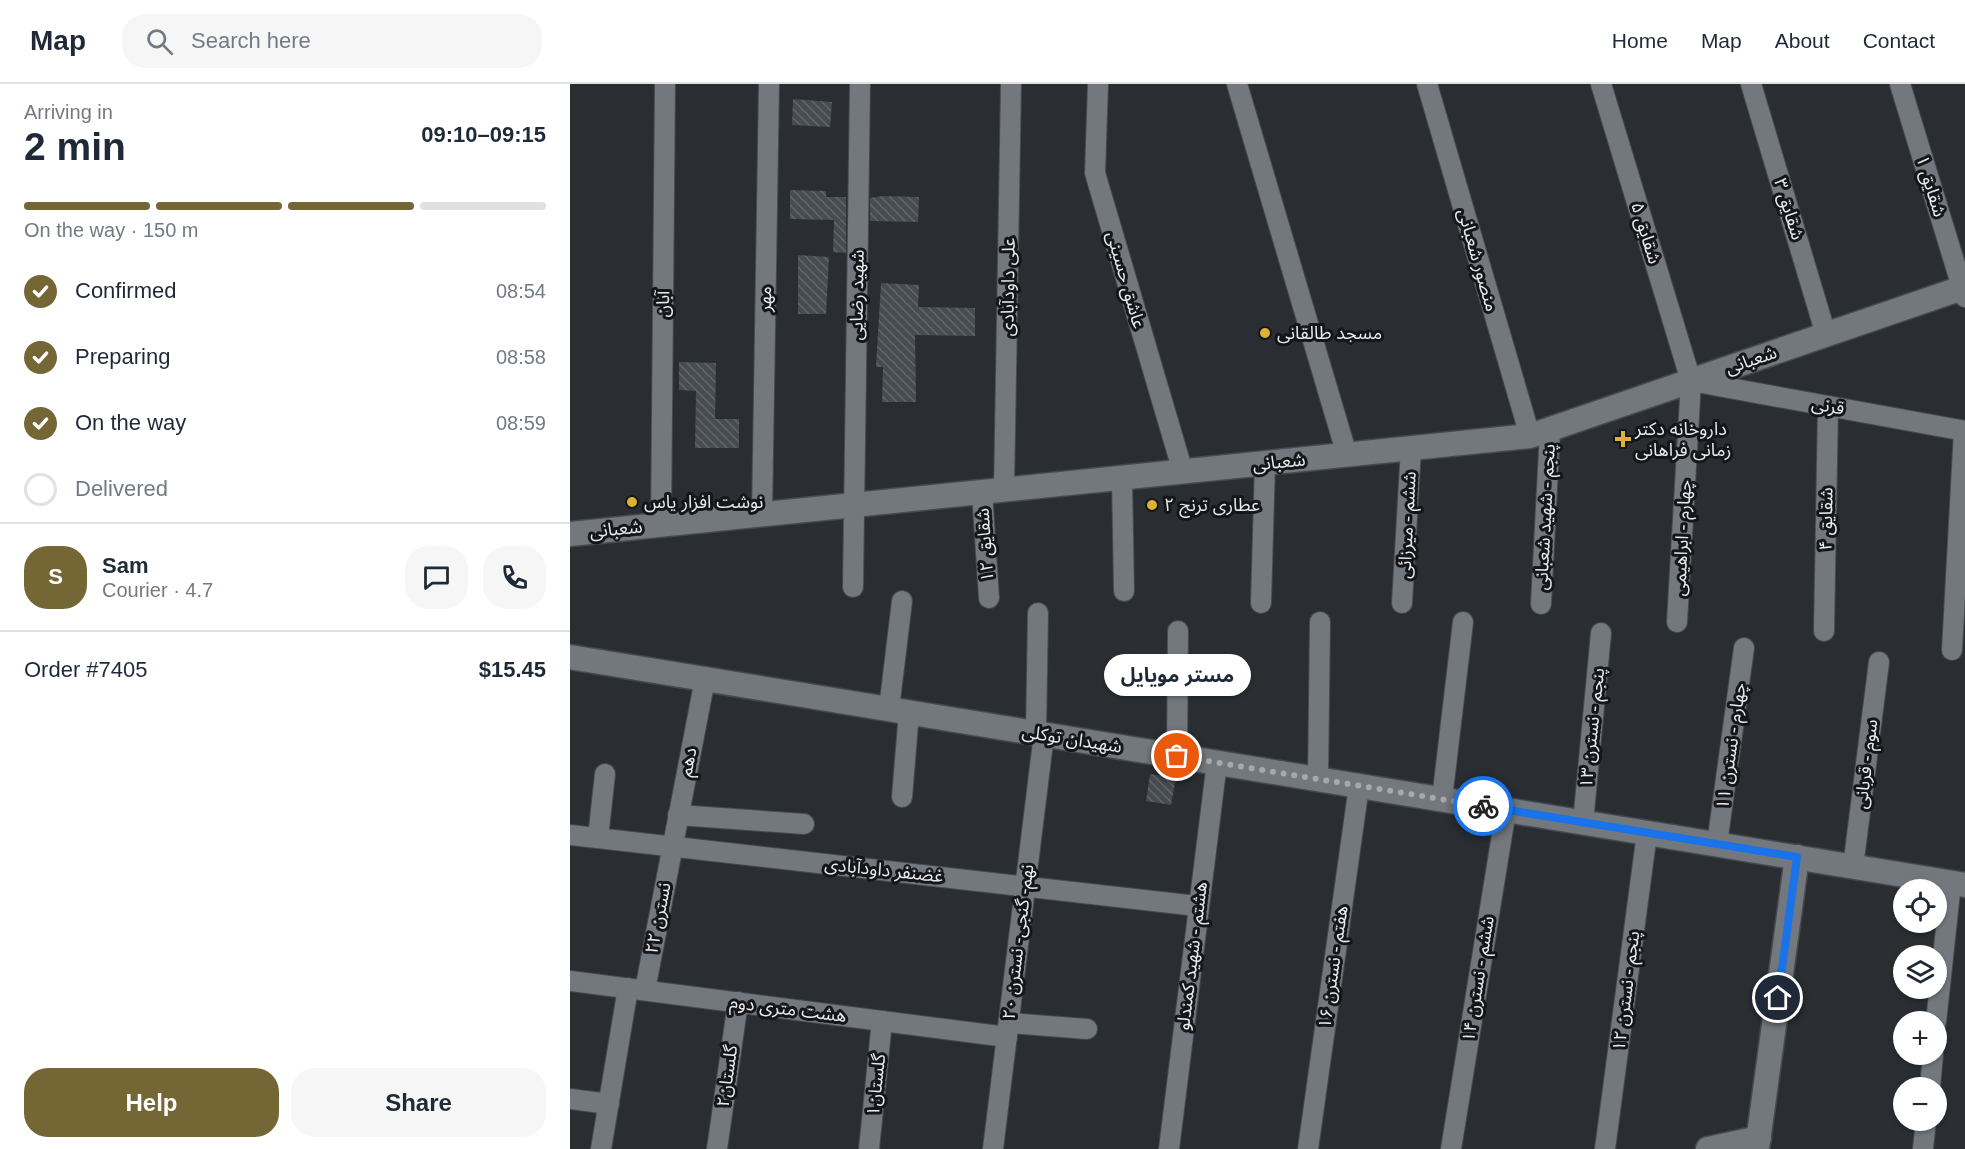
<!DOCTYPE html>
<html lang="en">
<head>
<meta charset="utf-8">
<style>
	body { margin:0; font-family:Arial,"Noto Sans Arabic",sans-serif; background:#f6f6f7; color:#1f2937; height:100vh; display:flex; flex-direction:column; font-size:22px; white-space:nowrap }
	* { box-sizing:border-box; margin:0 }
	p { font-size:20px; color:#747a83 }
	.icon { flex:none; width:33px; height:33px; fill:none; stroke:currentColor; stroke-width:2; stroke-linecap:round; stroke-linejoin:round }
	.map { position:relative; flex:1; overflow:hidden }
	.drawer { display:flex; flex-direction:column; background:#fff; width:570px }
	.drawer>* { flex:none }
	.tools { position:absolute; left:1323px; top:795px; display:grid; gap:12px }
	.tools a { display:grid; place-items:center; width:54px; height:54px; border-radius:50%; background:#fff; box-shadow:0 2px 4px #0004; font-size:30px }
	.pin { position:absolute; display:grid; place-items:center; width:51px; height:51px; color:#fff; margin:-26px; border:3px solid #fff; border-radius:50%; box-shadow:0 2px 6px #0007 }
	.courier { position:absolute; display:grid; place-items:center; width:60px; height:60px; margin:-30px; border:4px solid #1a73e8; border-radius:50%; background:#fff; color:#222; box-shadow:0 2px 8px #0007 }
	.bubble { position:absolute; height:42px; border-radius:21px; background:#fff; box-shadow:0 2px 4px #0004; font-size:20px; font-weight:700; line-height:42px; text-align:center }
	.head em { font-style:normal; font-weight:700 }
	.head div { display:flex; flex-direction:column-reverse }
	.head { display:flex; align-items:center; justify-content:space-between; height:102px; padding:0 24px }
	h1 { font-size:39px; font-weight:700; line-height:45px }
	.bar { display:grid; grid-template-columns:repeat(4,1fr); gap:9px 6px; align-content:center; height:72px; padding:0 24px }
	.bar i { height:8px; border-radius:4px; background:#e0e1e3 }
	.bar .on { background:#746735 }
	.bar p { grid-column:span 4 }
	.line { display:flex; align-items:center; gap:15px; padding:0 24px; border-top:2px solid #e0e1e3 }
	.line div { flex:1 }
	.round { display:grid; place-items:center; flex:none; width:63px; height:63px; border-radius:24px; background:#f6f6f7 }
	ol { padding:0 24px; list-style:none }
	li { display:flex; align-items:center; gap:18px; height:66px }
	li p { margin-inline-start:auto }
	li .icon { padding:6px; border-radius:50%; background:#746735; color:#fff; stroke-width:4 }
	li:last-child { color:#747a83 }
	li i { width:33px; height:33px; border:3px solid #e0e1e3; border-radius:50% }
	.button { display:flex; gap:12px; margin-top:auto; padding:12px 24px }
	.button a { flex:1; height:69px; border-radius:24px; background:#746735; color:#fff; font-size:24px; font-weight:700; line-height:69px; text-align:center }
	.button a+a { background:#f6f6f7; color:#1f2937 }
	header { display:flex; align-items:center; gap:36px; box-sizing:border-box; height:84px; padding:0 30px; background:#fff; border-bottom:2px solid #e0e1e3 }
	header strong { font-size:28px }
	nav { display:flex; gap:33px; margin-inline-start:auto; font-size:21px }
	.search { width:420px; height:54px; background:#f6f6f7; display:flex; align-items:center; gap:15px; box-sizing:border-box; padding:0 21px; border-radius:24px; color:#747a83; font-size:22px }
	main { display:flex; flex:1; min-height:0 }
	.map>svg:first-child { display:block }
</style>
</head>
<body>
<header>
<strong>Map</strong>
<div class="search"><svg class="icon" aria-label="search" viewBox="0 0 24 24"><circle cx="10" cy="10" r="6"/><path d="M15 15l6 6"/></svg>Search here</div>
<nav><a>Home</a><a>Map</a><a>About</a><a>Contact</a></nav>
</header>
<main>
<section class="drawer">
<div class="head"><div><h1>2 min</h1><p>Arriving in</p></div><em>09:10–09:15</em></div>
<div class="bar"><i class="on"></i><i class="on"></i><i class="on"></i><i></i><p>On the way · 150 m</p></div>
<ol>
<li><svg class="icon" aria-label="check" viewBox="0 0 24 24"><path d="M5 12l5 5 9-10"/></svg>Confirmed<p>08:54</p></li>
<li><svg class="icon" aria-label="check" viewBox="0 0 24 24"><path d="M5 12l5 5 9-10"/></svg>Preparing<p>08:58</p></li>
<li><svg class="icon" aria-label="check" viewBox="0 0 24 24"><path d="M5 12l5 5 9-10"/></svg>On the way<p>08:59</p></li>
<li><i></i>Delivered</li>
</ol>
<div class="line" style="height:108px"><b class="round" style="background:#746735;color:#fff">S</b><div><b>Sam</b><p>Courier · 4.7</p></div><a class="round"><svg class="icon" aria-label="chat" viewBox="0 0 24 24"><path d="M4 5h16v11H9l-5 4z"/></svg></a><a class="round"><svg class="icon" aria-label="phone" viewBox="0 0 24 24"><path d="M5 4h4l2 5-3 2q2 4 5 5l2-3 5 2v4C11 20 4 13 5 4z"/></svg></a></div>
<div class="line" style="height:78px"><div>Order #7405</div><b>$15.45</b></div>
<div class="button"><a>Help</a><a>Share</a></div>
</section>
<div class="map">
<svg width="1395" height="1065" viewBox="0 0 1395 1065">
	<defs>
		<pattern id="building-back-hatch" width="6" height="6" patternUnits="userSpaceOnUse" patternTransform="scale(1.5)"><rect width="6" height="6" fill="#474c51"/><path d="M-1 5l2 2M0 0l6 6M5-1l2 2" fill="none" stroke="#62666a"/></pattern>
	</defs>
	<rect width="100%" height="100%" fill="#2a2e33"/>
	<g fill="url(#building-back-hatch)">
		<polygon points="223,15 262,18 260,43 222,41"/>
		<polygon points="220,106 256,107 256,113 276,113 276,169 263,168 264,136 220,135"/>
		<polygon points="312,112 349,113 348,138 300,137 300,114"/>
		<polygon points="228,171 259,173 256,230 228,230"/>
		<polygon points="311,199 349,201 348,223 405,224 405,252 345,251 346,318 312,318 313,283 306,283"/>
		<polygon points="109,278 146,279 145,335 169,335 169,364 125,364 126,307 109,306"/>
		<polygon points="580,690 606,694 601,721 576,717"/>
	</g>
	<g fill="none" stroke-linecap="round" stroke-linejoin="round">
		<g stroke="#46494e" stroke-width="22">
			<g id="minor">
				<polyline points="528,0 525,89 613,388"/>
				<polyline points="667,0 777,371"/>
				<polyline points="857,0 960,352"/>
				<polyline points="1031,0 1121,297 1107,538"/>
				<polyline points="1181,0 1256,251"/>
				<polyline points="1330,0 1395,213"/>
				<polyline points="1121,297 1395,347"/>
				<polyline points="552,394 554,507"/>
				<polyline points="434,406 441,0"/>
				<polyline points="412,408 419,514"/>
				<polyline points="192,431 199,0"/>
				<polyline points="91,441 95,0"/>
				<polyline points="283,503 290,0"/>
				<polyline points="691,519 695,379"/>
				<polyline points="832,519 841,364"/>
				<polyline points="971,520 980,346"/>
				<polyline points="1254,547 1258,322"/>
				<polyline points="1382,566 1394,347"/>
				<polyline points="319,625 332,517"/>
				<polyline points="466,649 468,529"/>
				<polyline points="607,672 608,547"/>
				<polyline points="748,695 750,538"/>
				<polyline points="332,713 339,628"/>
				<polyline points="872,715 893,538"/>
				<polyline points="108,731 234,740"/>
				<polyline points="1013,739 1031,549"/>
				<polyline points="0,751 627,822"/>
				<polyline points="28,754 35,690"/>
				<polyline points="1147,760 1174,564"/>
				<polyline points="1283,783 1309,578"/>
				<polyline points="0,897 437,953"/>
				<polyline points="75,906 135,595"/>
				<polyline points="1366,938 1381,799"/>
				<polyline points="439,939 517,945"/>
				<polyline points="1360,1004 1363,970"/>
				<polyline points="0,1015 39,1020"/>
				<polyline points="31,1065 58,904"/>
				<polyline points="147,1065 168,918"/>
				<polyline points="299,1065 312,937"/>
				<polyline points="423,1065 474,650"/>
				<polyline points="599,1065 647,678"/>
				<polyline points="738,1065 789,702"/>
				<polyline points="881,1065 936,726"/>
				<polyline points="1035,1065 1077,749"/>
				<polyline points="1353,1065 1356,1036"/>
			</g>
		</g>
		<g stroke="#46494e" stroke-width="27">
			<g id="tertiary">
				<polyline points="0,450 960,352 1395,203"/>
				<polyline points="0,573 1395,801"/>
				<polyline points="1138,1065 1189,1054"/>
				<polyline points="1187,1065 1227,773"/>
			</g>
		</g>
		<use href="#minor" stroke="#73787e" stroke-width="20"/>
		<use href="#tertiary" stroke="#73787e" stroke-width="24"/>
	</g>
	<g fill="none" stroke-linecap="round" stroke-linejoin="round">
		<polyline stroke="#a6a8ad" stroke-width="6" stroke-dasharray="0 10.8" points="607,672 913,722"/>
		<polyline stroke="#1a73e8" stroke-width="8" points="913,722 1227,773 1208,914"/>
	</g>
	<g fill="#dcb233" stroke="#141619" stroke-width="2">
		<circle cx="695" cy="249" r="6"/>
		<path d="M1050 346h6v6h6v6h-6v6h-6v-6h-6v-6h6z"/>
		<circle cx="62" cy="418" r="6"/>
		<circle cx="582" cy="421" r="6"/>
	</g>
	<g text-anchor="middle" stroke-width="6" stroke-linejoin="round" paint-order="stroke">
		<g font-size="18" fill="#e8eaee" stroke="#141619">
			<text transform="translate(1361 102) rotate(73)" y="6">شقایق ۱</text>
			<text transform="translate(1219 125) rotate(73)" y="6">شقایق ۳</text>
			<text transform="translate(1076 149) rotate(73)" y="6">شقایق ۵</text>
			<text transform="translate(908 176) rotate(74)" y="6">منصور شعبانی</text>
			<text transform="translate(556 196) rotate(74)" y="6">عاشق حسینی</text>
			<text transform="translate(438 203) rotate(-89)" y="6">علی داودآبادی</text>
			<text transform="translate(287 211) rotate(-89)" y="6">شهید رضایی</text>
			<text transform="translate(195 215) rotate(-89)" y="6">مهر</text>
			<text transform="translate(93 220) rotate(-89)" y="6">آبان</text>
			<text transform="translate(1181 276) rotate(-19)" y="6">شعبانی</text>
			<text transform="translate(1258 322) rotate(10)" y="6">قرنی</text>
			<text transform="translate(709 378) rotate(-6)" y="6">شعبانی</text>
			<text transform="translate(975 433) rotate(-87)" y="6">پنجم - شهید شعبانی</text>
			<text transform="translate(1256 435) rotate(-89)" y="6">شقایق ۴</text>
			<text transform="translate(837 441) rotate(-87)" y="6">ششم - میرزائی</text>
			<text transform="translate(46 445) rotate(-6)" y="6">شعبانی</text>
			<text transform="translate(1112 454) rotate(-87)" y="6">چهارم - ابراهیمی</text>
			<text transform="translate(415 461) rotate(-94)" y="6">شقایق ۱۲</text>
			<text transform="translate(1022 644) rotate(-84)" y="6">پنجم - نسترن ۱۳</text>
			<text transform="translate(502 655) rotate(9)" y="6">شهیدان توکلی</text>
			<text transform="translate(1161 662) rotate(-82)" y="6">چهارم - نسترن ۱۱</text>
			<text transform="translate(118 678) rotate(-79)" y="6">دهم</text>
			<text transform="translate(1296 680) rotate(-83)" y="6">سوم - قربانی</text>
			<text transform="translate(314 786) rotate(6)" y="6">غضنفر داودآبادی</text>
			<text transform="translate(88 834) rotate(-79)" y="6">نسترن ۲۲</text>
			<text transform="translate(448 858) rotate(-83)" y="6">نهم- گنجی- نسترن ۲۰</text>
			<text transform="translate(622 872) rotate(-83)" y="6">هشتم - شهید کمندلو</text>
			<text transform="translate(763 883) rotate(-82)" y="6">هفتم - نسترن ۱۶</text>
			<text transform="translate(908 895) rotate(-81)" y="6">ششم - نسترن ۱۴</text>
			<text transform="translate(1056 907) rotate(-83)" y="6">پنجم - نسترن ۱۲</text>
			<text transform="translate(218 925) rotate(7)" y="6">هشت متری دوم</text>
			<text transform="translate(157 992) rotate(-82)" y="6">گلستان۲</text>
			<text transform="translate(306 1001) rotate(-84)" y="6">گلستان۱</text>
		</g>
		<g font-size="18" fill="#e8eaee" stroke="#141619" text-anchor="start">
			<text x="707" y="255">مسجد طالقانی</text>
			<text x="1065" y="351">داروخانه دکتر<tspan x="1065" dy="21">زمانی فراهانی</tspan></text>
			<text x="74" y="424">نوشت افزار یاس</text>
			<text x="594" y="427">عطاری ترنج ۲</text>
		</g>
	</g>
</svg>
<div class="tools">
<a><svg class="icon" aria-label="locate" viewBox="0 0 24 24"><circle cx="12" cy="12" r="6"/><path d="M12 2v4M12 18v4M2 12h4M18 12h4"/></svg></a>
<a><svg class="icon" aria-label="layers" viewBox="0 0 24 24"><path d="M12 4l9 5-9 5-9-5zM3 14l9 5 9-5"/></svg></a>
<a>+</a>
<a>−</a>
</div>
<div class="pin" style="left:607px;top:672px;background:#ea580c"><svg class="icon" aria-label="bag" viewBox="0 0 24 24"><path d="M5 8h14l-1 12H6zM9 8a3 3 0 0 1 6 0"/></svg></div>
<div class="pin" style="left:1208px;top:914px;background:#1f2937"><svg class="icon" aria-label="home" viewBox="0 0 24 24"><path d="M3 11l9-7 9 7M6 9v11h12V9"/></svg></div>
<div class="courier" style="left:913px;top:722px"><svg class="icon" aria-label="bike" viewBox="0 0 24 24"><circle cx="6" cy="16" r="4"/><circle cx="18" cy="16" r="4"/><path d="M6 16l4-8h5l3 8M10 8l3 8H6M13 5h3"/></svg></div>
<div class="bubble" style="left:534px;top:570px;width:147px">مستر مویایل</div>
</div>
</main>
</body>
</html>
